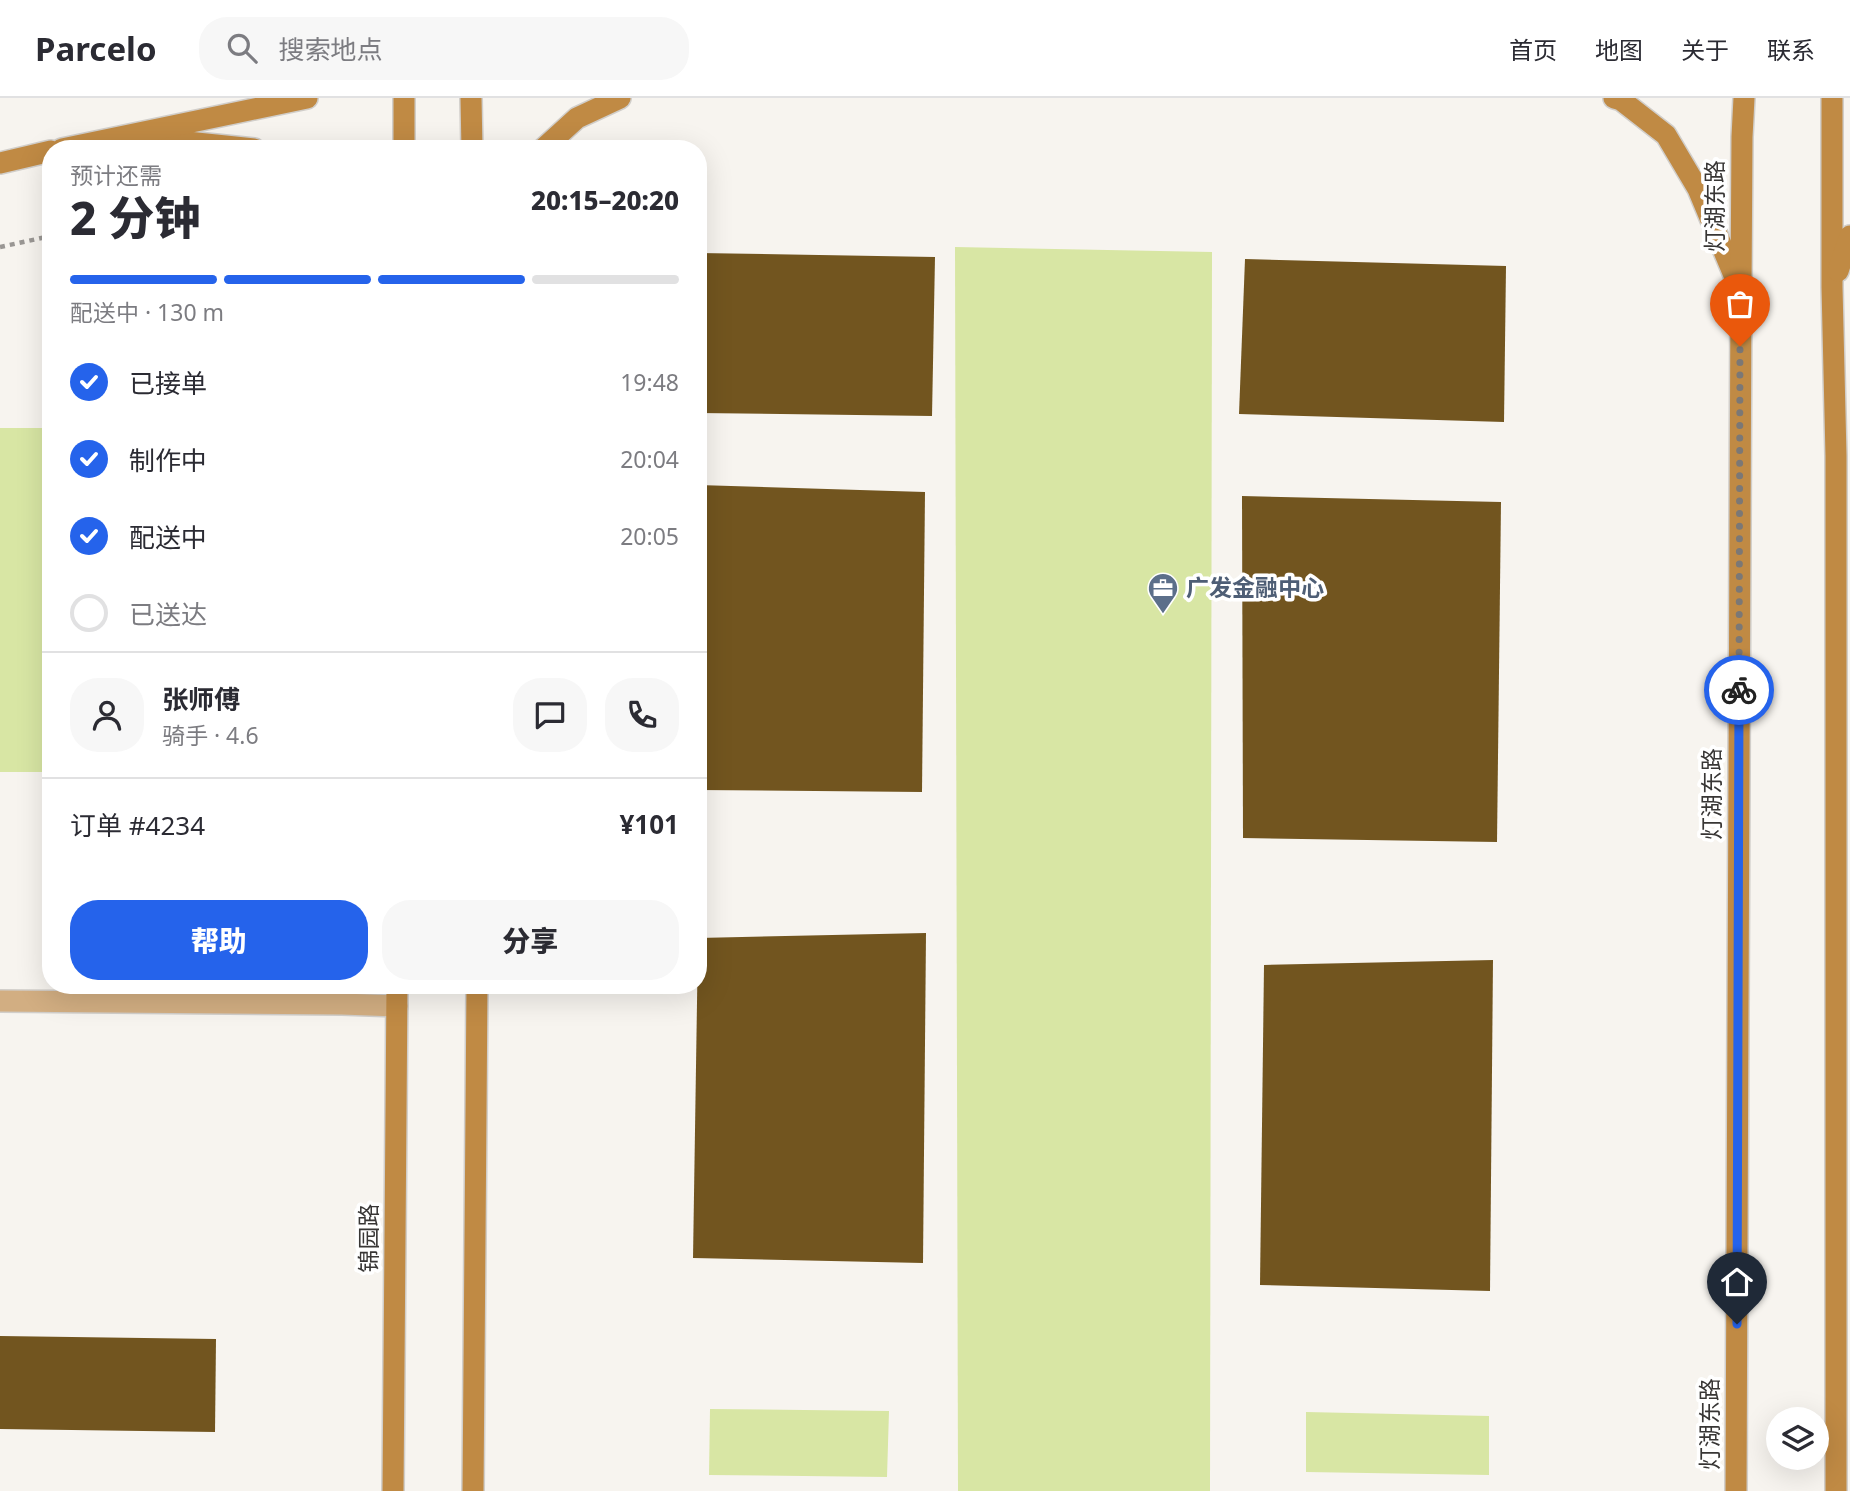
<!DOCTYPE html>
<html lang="zh">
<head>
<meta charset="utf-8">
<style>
	body { margin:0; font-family:"Noto Sans","Noto Sans SC",sans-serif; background:#f7f7f7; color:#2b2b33; height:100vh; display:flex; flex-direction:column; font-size:26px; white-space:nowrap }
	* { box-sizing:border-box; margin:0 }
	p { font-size:23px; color:#7c7c81 }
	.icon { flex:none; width:38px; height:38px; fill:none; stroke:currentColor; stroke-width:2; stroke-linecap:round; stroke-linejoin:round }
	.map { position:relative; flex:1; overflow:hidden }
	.drawer { position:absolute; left:42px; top:42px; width:665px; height:854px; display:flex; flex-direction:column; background:#fff; border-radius:28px; box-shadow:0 7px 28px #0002 }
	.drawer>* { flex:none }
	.fabs { position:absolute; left:1766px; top:1309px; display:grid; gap:14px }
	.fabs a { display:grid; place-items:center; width:63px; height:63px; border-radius:50%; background:#fff; box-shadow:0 7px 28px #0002; font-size:35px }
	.pin { position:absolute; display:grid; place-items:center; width:60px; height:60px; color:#fff; margin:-72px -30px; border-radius:50% 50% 50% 0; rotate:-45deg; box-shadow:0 0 7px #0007 }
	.pin .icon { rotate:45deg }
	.courier { position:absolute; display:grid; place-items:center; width:70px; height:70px; margin:-35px; border:5px solid #2563eb; border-radius:50%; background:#fff; color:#222; box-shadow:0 2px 9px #0007 }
	.headline em { font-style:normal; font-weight:800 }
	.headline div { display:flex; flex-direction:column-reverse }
	.headline { display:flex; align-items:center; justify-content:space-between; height:119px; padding:0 28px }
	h1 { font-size:46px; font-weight:800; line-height:52px }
	.bar { display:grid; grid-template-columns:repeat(4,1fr); gap:10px 7px; align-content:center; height:84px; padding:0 28px }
	.bar i { height:9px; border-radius:5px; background:#e1e1e2 }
	.bar .current { background:#2563eb }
	.bar p { grid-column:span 4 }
	.line { display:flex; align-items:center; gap:18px; padding:0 28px; border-top:2px solid #e1e1e2 }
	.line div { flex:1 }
	.round { display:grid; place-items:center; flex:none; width:74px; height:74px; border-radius:28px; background:#f7f7f7 }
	ol { padding:0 28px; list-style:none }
	li { display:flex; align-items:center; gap:21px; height:77px }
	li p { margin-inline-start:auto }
	li .icon { padding:7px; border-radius:50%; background:#2563eb; color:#fff; stroke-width:4 }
	li:last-child { color:#7c7c81 }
	li i { width:38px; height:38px; border:4px solid #e1e1e2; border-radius:50% }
	.action { display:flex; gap:14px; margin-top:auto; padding:14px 28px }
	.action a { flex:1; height:80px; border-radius:28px; background:#2563eb; color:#fff; font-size:28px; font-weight:800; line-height:80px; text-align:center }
	.action a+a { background:#f7f7f7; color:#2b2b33 }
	header { display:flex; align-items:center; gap:42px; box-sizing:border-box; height:98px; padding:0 35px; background:#fff; border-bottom:2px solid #e1e1e2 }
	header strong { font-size:33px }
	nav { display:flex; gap:38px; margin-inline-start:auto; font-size:24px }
	.search { width:490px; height:63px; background:#f7f7f7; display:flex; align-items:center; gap:18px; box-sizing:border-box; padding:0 24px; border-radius:28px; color:#7c7c81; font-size:26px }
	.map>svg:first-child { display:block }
</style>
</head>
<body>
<header>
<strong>Parcelo</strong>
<div class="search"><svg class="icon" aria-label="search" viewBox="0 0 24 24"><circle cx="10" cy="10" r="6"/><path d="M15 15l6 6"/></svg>搜索地点</div>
<nav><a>首页</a><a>地图</a><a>关于</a><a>联系</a></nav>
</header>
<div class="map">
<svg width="1850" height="1393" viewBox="0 0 1850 1393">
	<rect width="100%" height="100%" fill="#f7f4ef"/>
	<g fill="#d8e6a4">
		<polygon points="955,149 1212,154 1210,1393 958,1393"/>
		<rect x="0" y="330" width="51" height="344"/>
		<polygon points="710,1311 889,1313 887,1379 709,1377"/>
		<polygon points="1306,1314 1489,1318 1489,1377 1306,1374"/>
	</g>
	<g fill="#72551f">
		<polygon points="698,155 935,159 932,318 698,315"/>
		<polygon points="1245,161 1506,168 1504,324 1239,316"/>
		<polygon points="698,387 925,394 922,694 698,692"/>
		<polygon points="1242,398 1501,404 1497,744 1243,740"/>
		<polygon points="926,835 923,1165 693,1160 698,840"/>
		<polygon points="1493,862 1490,1193 1260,1187 1264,867"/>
		<polygon points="0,1238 216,1241 215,1334 0,1331"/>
	</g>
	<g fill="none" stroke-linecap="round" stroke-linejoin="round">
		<g stroke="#d1ceca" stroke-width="24">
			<polyline id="tertiary" points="0,903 342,906 397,908"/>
		</g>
		<g stroke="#d1ceca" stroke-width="24">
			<g id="secondary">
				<polyline points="471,0 472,51"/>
				<polyline points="1614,0 1621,2 1666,37 1698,91 1736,182"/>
				<polyline points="1832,0 1832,189 1836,358 1836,1393"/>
				<polyline points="149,40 254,51"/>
				<polyline points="62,51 307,0"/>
				<polyline points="404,51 404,0"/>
				<polyline points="543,51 577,20 620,0"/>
				<polyline points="0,65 51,53"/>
				<polyline points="1838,173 1850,138"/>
				<polyline points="393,1393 397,887"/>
				<polyline points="473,1393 477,887"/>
				<polyline points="1736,1393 1741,192 1742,39 1744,0"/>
			</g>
		</g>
		<polyline stroke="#9a9794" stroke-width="4.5" stroke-dasharray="5 5" stroke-linecap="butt" points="0,149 51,138"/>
		<use href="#tertiary" stroke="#d2ae82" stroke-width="21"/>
		<use href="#secondary" stroke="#c08a44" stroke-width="21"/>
	</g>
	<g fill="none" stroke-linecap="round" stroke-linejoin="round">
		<polyline stroke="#7b7876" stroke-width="7" stroke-dasharray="0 12.6" points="1739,592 1740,248"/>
		<polyline stroke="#2563eb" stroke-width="9" points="1737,1226 1739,592"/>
	</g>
	<defs>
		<g id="office-pin" transform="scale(1.575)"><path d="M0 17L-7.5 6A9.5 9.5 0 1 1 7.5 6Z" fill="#5c6f8a" stroke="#fff"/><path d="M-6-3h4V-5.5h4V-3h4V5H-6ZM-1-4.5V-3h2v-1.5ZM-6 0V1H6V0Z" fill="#fff"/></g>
	</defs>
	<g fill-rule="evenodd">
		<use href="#office-pin" x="1163" y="490"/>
	</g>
	<g text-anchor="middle" stroke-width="7" stroke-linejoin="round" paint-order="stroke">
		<g font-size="23" fill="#383635" stroke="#fff">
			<text transform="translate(1715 108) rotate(-90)" y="8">灯湖东路</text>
			<text transform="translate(1712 696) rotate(-90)" y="8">灯湖东路</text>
			<text transform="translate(369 1140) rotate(-90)" y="8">锦园路</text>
			<text transform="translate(1710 1326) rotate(-90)" y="8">灯湖东路</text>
		</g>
		<g font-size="23" font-weight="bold" fill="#4e5e75" stroke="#fff" text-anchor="start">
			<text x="1186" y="498">广发金融中心</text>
		</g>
	</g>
</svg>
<div class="fabs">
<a><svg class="icon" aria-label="layers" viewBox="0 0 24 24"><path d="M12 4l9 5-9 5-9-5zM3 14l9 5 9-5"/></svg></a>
</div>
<div class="pin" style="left:1740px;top:248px;background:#ea580c"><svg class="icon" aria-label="bag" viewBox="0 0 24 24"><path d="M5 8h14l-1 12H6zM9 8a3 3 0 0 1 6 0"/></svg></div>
<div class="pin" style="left:1737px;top:1226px;background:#1f2937"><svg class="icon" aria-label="home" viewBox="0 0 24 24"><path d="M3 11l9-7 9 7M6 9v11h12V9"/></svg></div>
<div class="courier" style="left:1739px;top:592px"><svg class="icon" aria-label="bike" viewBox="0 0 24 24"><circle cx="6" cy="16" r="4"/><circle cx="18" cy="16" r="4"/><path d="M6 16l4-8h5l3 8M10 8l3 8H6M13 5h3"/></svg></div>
<section class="drawer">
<div class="headline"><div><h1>2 分钟</h1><p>预计还需</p></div><em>20:15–20:20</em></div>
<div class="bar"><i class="current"></i><i class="current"></i><i class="current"></i><i></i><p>配送中 · 130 m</p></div>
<ol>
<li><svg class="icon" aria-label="check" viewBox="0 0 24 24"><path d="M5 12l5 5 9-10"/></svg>已接单<p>19:48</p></li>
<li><svg class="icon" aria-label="check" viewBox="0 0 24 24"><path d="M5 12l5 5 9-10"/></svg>制作中<p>20:04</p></li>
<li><svg class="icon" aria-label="check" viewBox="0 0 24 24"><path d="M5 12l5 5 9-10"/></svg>配送中<p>20:05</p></li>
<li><i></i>已送达</li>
</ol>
<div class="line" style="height:126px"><a class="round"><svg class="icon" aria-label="person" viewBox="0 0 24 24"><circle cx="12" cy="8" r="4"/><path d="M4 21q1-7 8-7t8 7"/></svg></a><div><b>张师傅</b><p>骑手 · 4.6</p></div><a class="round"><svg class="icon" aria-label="chat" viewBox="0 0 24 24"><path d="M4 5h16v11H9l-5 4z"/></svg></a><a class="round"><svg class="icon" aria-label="phone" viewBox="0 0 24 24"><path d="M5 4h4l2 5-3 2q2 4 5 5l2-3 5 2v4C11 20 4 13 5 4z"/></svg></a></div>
<div class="line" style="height:91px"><div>订单 #4234</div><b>¥101</b></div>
<div class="action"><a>帮助</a><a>分享</a></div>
</section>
</div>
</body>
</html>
